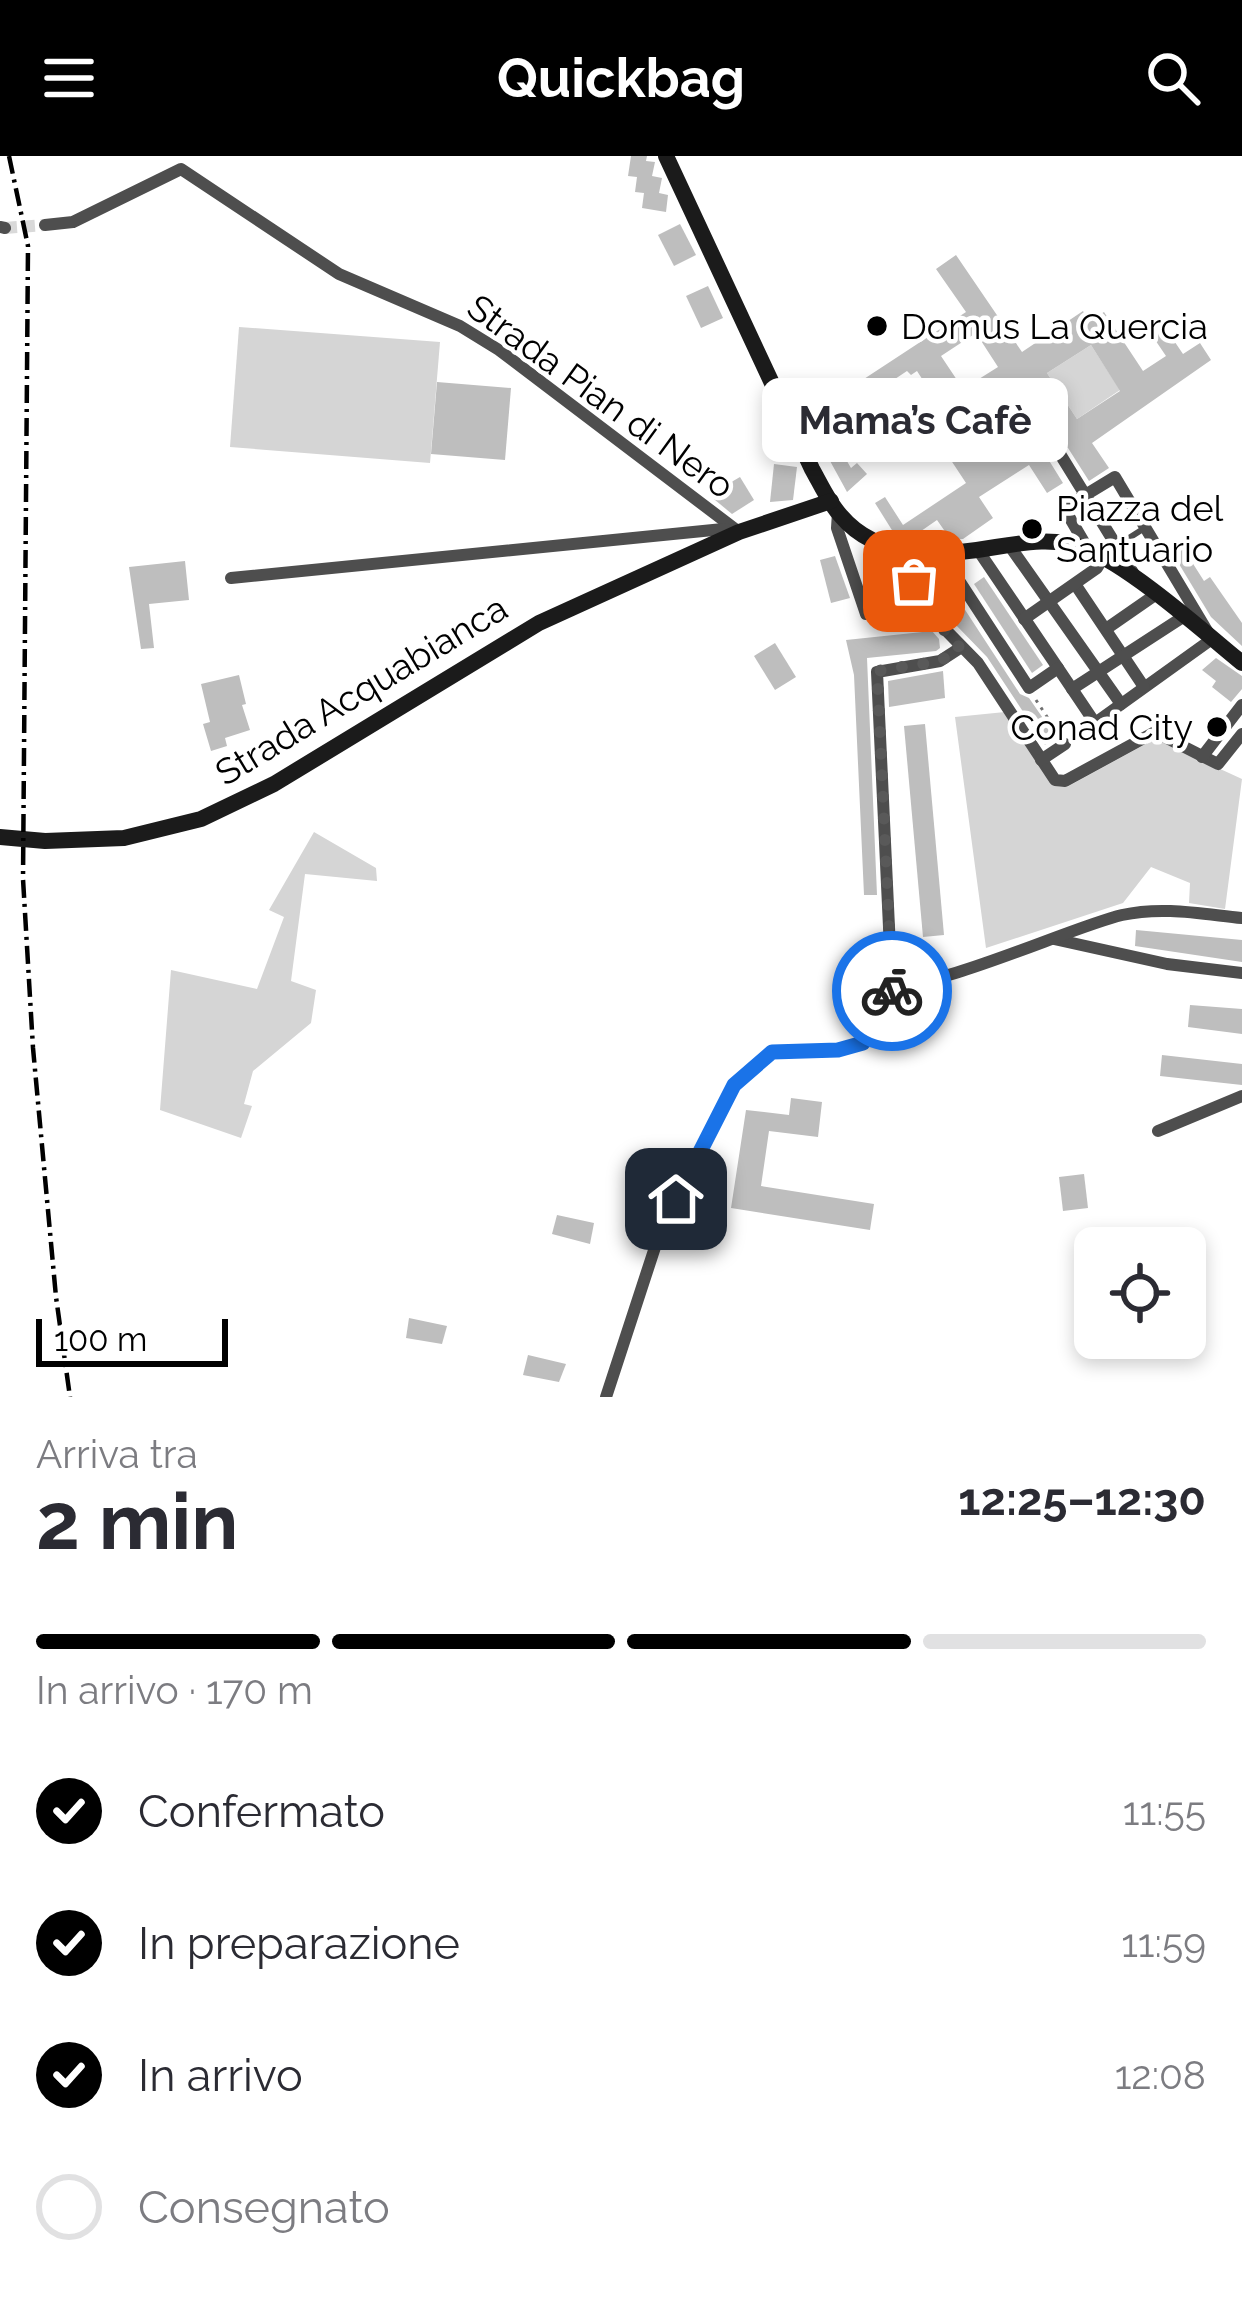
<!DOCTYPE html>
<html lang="it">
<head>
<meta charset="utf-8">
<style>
	body { margin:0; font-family:Raleway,sans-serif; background:#f7f7f7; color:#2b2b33; height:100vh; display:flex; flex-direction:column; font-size:45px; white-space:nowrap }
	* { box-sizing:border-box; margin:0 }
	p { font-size:39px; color:#7c7c81 }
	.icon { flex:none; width:66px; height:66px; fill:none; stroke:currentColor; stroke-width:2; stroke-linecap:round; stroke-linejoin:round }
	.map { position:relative; height:1241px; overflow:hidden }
	.details { display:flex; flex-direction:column; background:#fff; flex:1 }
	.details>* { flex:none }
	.controls { position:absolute; left:1074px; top:1071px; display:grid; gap:24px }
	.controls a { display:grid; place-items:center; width:132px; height:132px; border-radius:18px; background:#fff; box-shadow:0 6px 18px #0003; font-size:60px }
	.scale { position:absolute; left:36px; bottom:30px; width:192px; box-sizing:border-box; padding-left:12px; border:6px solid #000; border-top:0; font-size:33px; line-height:42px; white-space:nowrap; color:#000; -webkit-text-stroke:9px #fff; paint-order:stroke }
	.pin { position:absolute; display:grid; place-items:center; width:102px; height:102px; color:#fff; margin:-51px; border-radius:24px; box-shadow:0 6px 18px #0006 }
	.courier { position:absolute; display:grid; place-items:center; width:120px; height:120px; margin:-60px; border:9px solid #1a73e8; border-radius:50%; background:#fff; color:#222; box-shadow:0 3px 15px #0007 }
	.bubble { position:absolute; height:84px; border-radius:18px; background:#fff; box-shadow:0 6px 18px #0003; font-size:39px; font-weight:700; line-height:84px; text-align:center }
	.headline em { font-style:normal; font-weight:700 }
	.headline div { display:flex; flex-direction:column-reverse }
	.headline { display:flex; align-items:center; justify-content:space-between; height:204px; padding:0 36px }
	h1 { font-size:78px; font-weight:700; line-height:90px }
	.bar { display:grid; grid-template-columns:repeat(4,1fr); gap:18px 12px; align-content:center; height:144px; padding:0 36px }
	.bar i { height:15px; border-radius:9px; background:#e1e1e2 }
	.bar .current { background:#000 }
	.bar p { grid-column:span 4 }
	ol { padding:0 36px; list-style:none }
	li { display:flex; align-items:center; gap:36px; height:132px }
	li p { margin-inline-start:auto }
	li .icon { padding:12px; border-radius:50%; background:#000; color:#fff; stroke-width:4 }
	li:last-child { color:#7c7c81 }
	li i { width:66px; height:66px; border:6px solid #e1e1e2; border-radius:50% }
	header { display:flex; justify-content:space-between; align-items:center; height:156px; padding:0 36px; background:#000; color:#fff; font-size:54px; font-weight:700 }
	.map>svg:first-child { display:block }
</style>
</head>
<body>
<header><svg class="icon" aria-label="menu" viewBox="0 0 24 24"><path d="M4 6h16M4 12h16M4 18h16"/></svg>Quickbag<svg class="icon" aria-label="search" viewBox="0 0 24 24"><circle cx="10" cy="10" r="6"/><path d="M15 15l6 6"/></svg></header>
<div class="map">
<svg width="1242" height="1241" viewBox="0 0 1242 1241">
	<rect width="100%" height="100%" fill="#fff"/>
	<g fill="#d5d5d5">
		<polygon points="239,171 440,186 430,307 230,291"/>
		<polygon points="1091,189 1120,234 1077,263 1047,217"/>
		<polygon points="1005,556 1056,630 1067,631 1155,583 1242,623 1225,753 1189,747 1190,727 1151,711 1123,747 986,792 955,561"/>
		<polygon points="314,676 376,712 377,725 305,718 291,825 316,834 311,867 253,915 244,948 252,950 241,982 160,954 171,814 257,833 284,761 269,754"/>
	</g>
	<g fill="#bebebe" fill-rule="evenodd">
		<polygon points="631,0 647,0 646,5 655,6 652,20 662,22 659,37 668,39 666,56 642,52 644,37 635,36 637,21 628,20"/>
		<polygon points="680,68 696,99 674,110 658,79"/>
		<path d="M956 99 1022 196 1083 155 1086 160 1093 156 1096 161 1104 156 1143 215 1166 200 1147 172 1160 164 1183 198 1200 187 1211 204 1092 287 1109 312 1089 325 1068 292 1056 289 1045 298 1063 327 1047 337 1029 309 979 341 993 362 963 383 951 384 937 364 911 382 895 379 875 347 885 341 903 369 966 327 933 277 943 270 932 254 939 249 917 215 911 219 907 215 841 259 850 273 834 283 851 312 857 307 867 318 847 336 806 261 966 156 936 113ZM976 177 998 211 963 233 941 200ZM1091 189 1120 235 1077 263 1047 217ZM1009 240 1035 279 1016 291 991 252Z"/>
		<polygon points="708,130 723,162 701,172 686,140"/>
		<polygon points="437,226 511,232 505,304 431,298"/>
		<polygon points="774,308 797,311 793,344 770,346"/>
		<polygon points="740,321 754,344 732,358 709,339"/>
		<polygon points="1183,392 1204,425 1210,421 1242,467 1242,490 1211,461 1173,398"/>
		<polygon points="835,400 850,442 831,447 820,404"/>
		<polygon points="185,405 189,444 149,448 154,492 141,493 129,411"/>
		<polygon points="941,417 1020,538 1029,542 1056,581 1045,589 987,501 954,467 928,429"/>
		<polygon points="984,421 1043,509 1032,517 974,428"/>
		<polygon points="932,475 939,483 940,492 936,495 867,502 877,739 864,739 854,519 846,484"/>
		<polygon points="775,487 796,521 775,534 754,500"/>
		<polygon points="1216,502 1242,520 1242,533 1231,546 1212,531 1216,525 1202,514"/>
		<polygon points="943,515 945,542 889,551 888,525"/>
		<polygon points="239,519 246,548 242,549 250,574 225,582 227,590 211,595 203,568 210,566 201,528"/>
		<polygon points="925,568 944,779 923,781 904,570"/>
		<polygon points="1136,774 1242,784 1242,806 1135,790"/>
		<polygon points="1190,849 1242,853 1242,878 1188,871"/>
		<polygon points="1162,899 1242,908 1242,929 1160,920"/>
		<polygon points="791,942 822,946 818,981 769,975 761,1030 874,1048 870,1074 731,1052 746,954 789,959"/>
		<polygon points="1084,1018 1088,1052 1063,1055 1059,1021"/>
		<polygon points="557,1059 594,1067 590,1088 552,1078"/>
		<polygon points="409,1162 447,1170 442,1188 406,1182"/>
		<polygon points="528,1199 566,1208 559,1226 523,1219"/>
	</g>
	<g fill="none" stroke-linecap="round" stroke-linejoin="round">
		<polyline stroke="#d9d9d9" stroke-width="12" stroke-dasharray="12 6" stroke-linecap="butt" points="5,72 45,69"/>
		<polyline stroke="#707070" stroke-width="3" stroke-dasharray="3 6" stroke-linecap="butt" points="1036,544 1057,576"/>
		<polyline stroke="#4e4e4e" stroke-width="6" points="1118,389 1143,373"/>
		<g stroke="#4e4e4e" stroke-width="12">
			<polyline points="45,69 73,66 181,13 339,118 460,170 499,194 739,376"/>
			<polyline points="0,71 5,72"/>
			<polyline points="1060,298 1135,420"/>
			<polyline points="838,356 837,372 866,458 931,459"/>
			<polyline points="1009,389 1121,548"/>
			<polyline points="897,391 931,459 978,507 1055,624 1065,625 1155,576 1218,608 1242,578"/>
			<polyline points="978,394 1058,512"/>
			<polyline points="943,400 1029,532 1058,512 1095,567 1212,483 1115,321 1064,352 1088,393"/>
			<polyline points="231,422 723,373 738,376"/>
			<polyline points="1075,428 1144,531"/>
			<polyline points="1024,463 1097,412 1103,402"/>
			<polyline points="1106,473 1155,439"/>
			<polyline points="1072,533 1183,461"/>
			<polyline points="1202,601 1242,549"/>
			<polyline points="1041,604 1065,588"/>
			<polyline points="1054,783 1167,808 1242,817"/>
			<path d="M891 827C933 836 1071 771 1122 759 1162 750 1202 758 1242 762"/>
			<polyline points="1158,975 1242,940"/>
			<polyline points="606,1241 659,1079 734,929 771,897 839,894 864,887 892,835 877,516 940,505 960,492"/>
		</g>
		<g stroke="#1b1b1b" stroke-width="16">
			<path d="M666 0 812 313C821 329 829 347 841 360 879 405 945 400 996 391 1026 386 1057 381 1086 393 1130 410 1203 475 1242 507"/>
			<polyline points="0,681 45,685 124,682 201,663 274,628 539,467 739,376 831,345"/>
		</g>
		<polyline stroke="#000" stroke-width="4.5" stroke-dasharray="18 6 3 6" stroke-linecap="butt" points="9,0 28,90 23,723 33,892 56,1141 70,1241"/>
	</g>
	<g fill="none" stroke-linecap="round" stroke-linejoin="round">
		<polyline stroke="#595959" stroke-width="12" stroke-dasharray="0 21.6" points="892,835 877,515 940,505 960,492 931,459 914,425"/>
		<polyline stroke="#1a73e8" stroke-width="15" points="676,1043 734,929 772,896 838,894 863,887 892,835"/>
	</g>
	<g fill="#000" stroke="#fff" stroke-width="4.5">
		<circle cx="877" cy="170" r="12"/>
		<circle cx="1032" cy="373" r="12"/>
		<circle cx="1217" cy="571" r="12"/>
	</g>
	<g text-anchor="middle" stroke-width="9" stroke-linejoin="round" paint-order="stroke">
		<g font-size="36" fill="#000" stroke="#fff" text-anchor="start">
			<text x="901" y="183">Domus La Quercia</text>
			<text x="1056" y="365">Piazza del<tspan x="1056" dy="41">Santuario</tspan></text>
			<text x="1193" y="584" text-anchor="end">Conad City</text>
		</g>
		<g font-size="36" fill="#000" stroke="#fff">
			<text transform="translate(601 240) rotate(36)" y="13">Strada Pian di Nero</text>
			<text transform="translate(361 534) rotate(-31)" y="13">Strada Acquabianca</text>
		</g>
	</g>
</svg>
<div class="controls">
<a><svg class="icon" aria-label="locate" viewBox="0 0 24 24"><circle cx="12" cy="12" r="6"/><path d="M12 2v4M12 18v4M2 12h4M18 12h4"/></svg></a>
</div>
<div class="scale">100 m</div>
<div class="pin" style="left:914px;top:425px;background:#ea580c"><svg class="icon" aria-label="bag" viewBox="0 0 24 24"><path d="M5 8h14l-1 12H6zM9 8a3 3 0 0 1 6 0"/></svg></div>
<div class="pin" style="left:676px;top:1043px;background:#1f2937"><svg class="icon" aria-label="home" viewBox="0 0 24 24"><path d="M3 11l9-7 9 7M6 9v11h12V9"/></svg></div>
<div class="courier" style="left:892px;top:835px"><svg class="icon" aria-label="bike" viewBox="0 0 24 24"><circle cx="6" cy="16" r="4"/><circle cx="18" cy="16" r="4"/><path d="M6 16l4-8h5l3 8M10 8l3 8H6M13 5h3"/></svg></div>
<div class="bubble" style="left:762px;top:222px;width:306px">Mama’s Cafè</div>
</div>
<section class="details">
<div class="headline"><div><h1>2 min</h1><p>Arriva tra</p></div><em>12:25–12:30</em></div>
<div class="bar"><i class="current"></i><i class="current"></i><i class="current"></i><i></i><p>In arrivo · 170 m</p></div>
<ol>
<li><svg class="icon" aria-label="check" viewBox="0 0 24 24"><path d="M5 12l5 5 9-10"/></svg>Confermato<p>11:55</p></li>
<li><svg class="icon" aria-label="check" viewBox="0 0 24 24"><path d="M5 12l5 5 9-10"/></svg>In preparazione<p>11:59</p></li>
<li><svg class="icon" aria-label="check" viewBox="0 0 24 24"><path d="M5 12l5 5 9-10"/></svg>In arrivo<p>12:08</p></li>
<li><i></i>Consegnato</li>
</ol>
</section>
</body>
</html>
